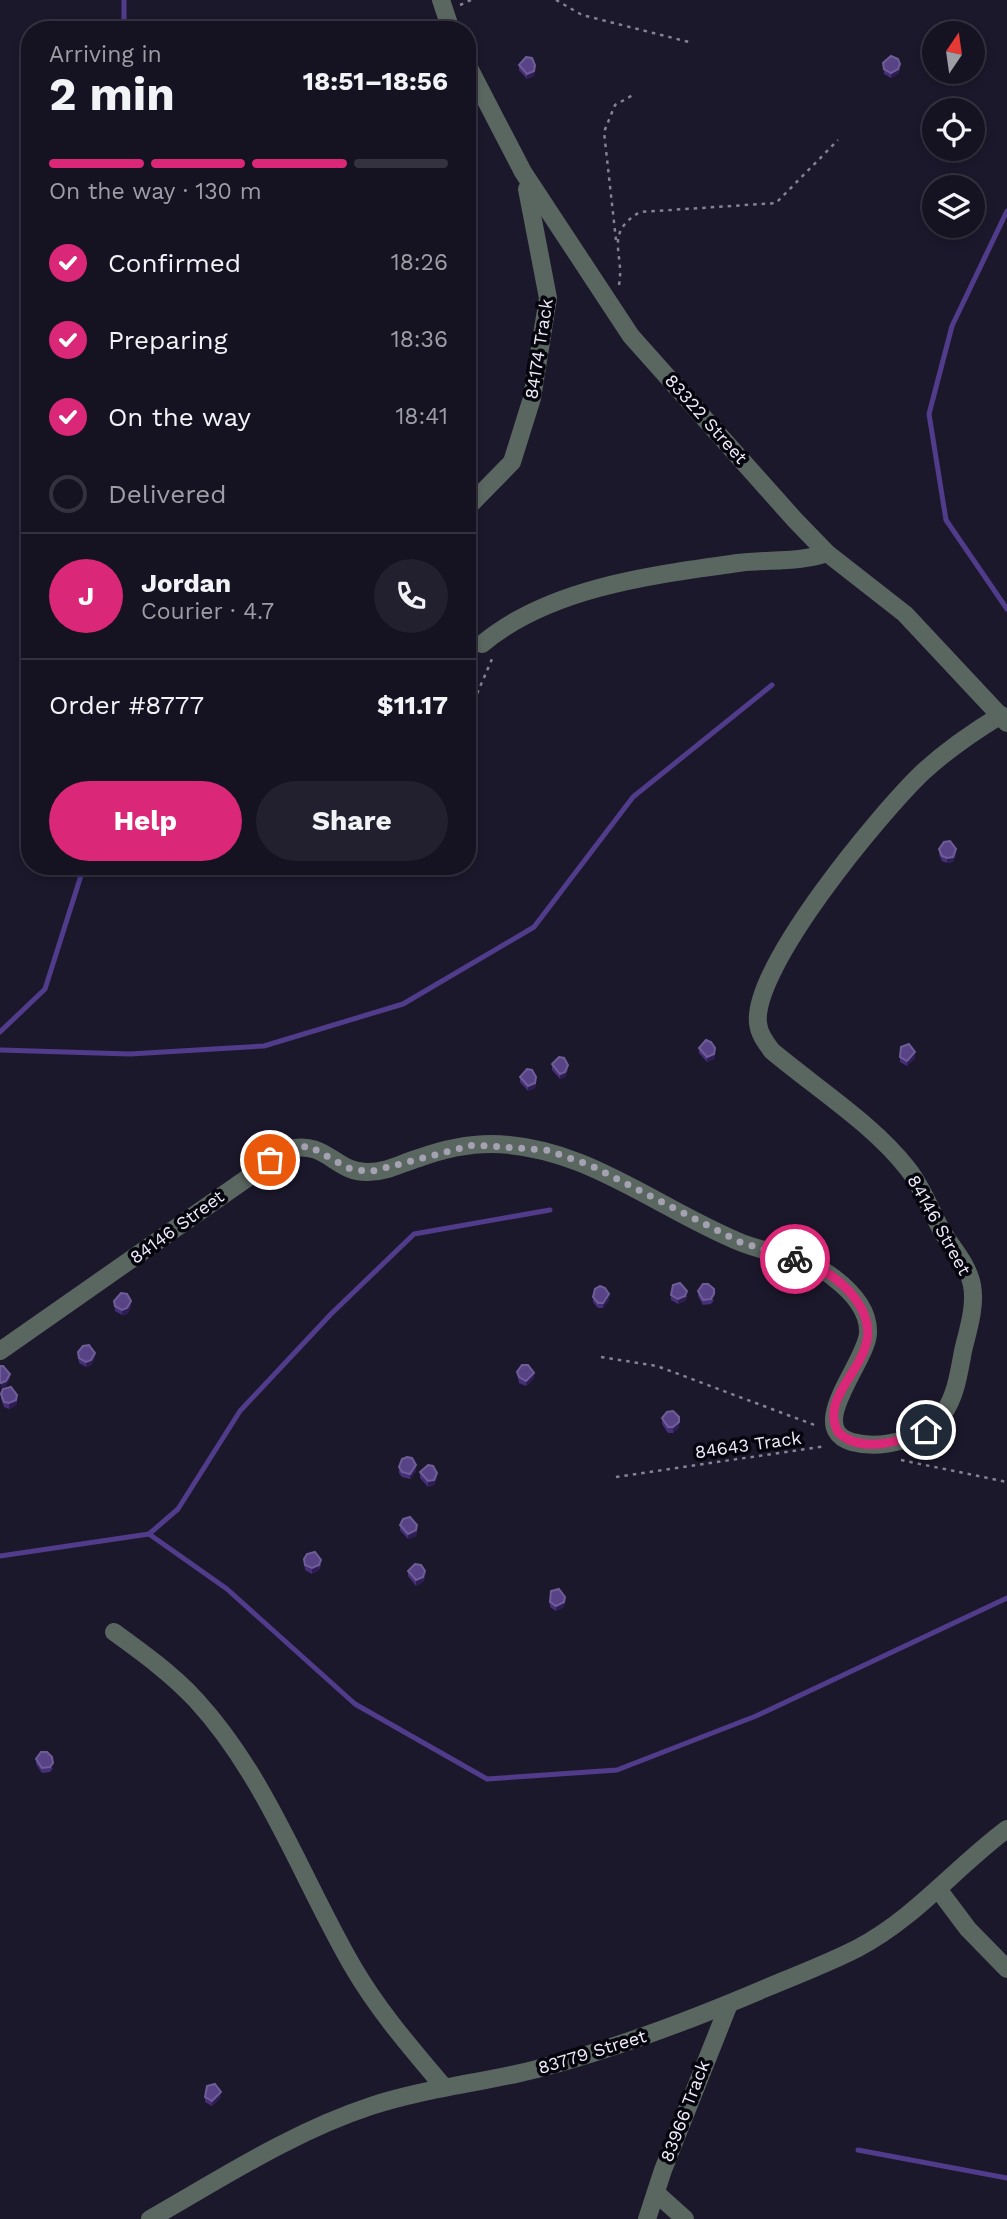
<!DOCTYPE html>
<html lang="en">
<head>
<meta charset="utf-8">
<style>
	body { margin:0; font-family:"Work Sans",sans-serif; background:#22202e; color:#f1f3f6; height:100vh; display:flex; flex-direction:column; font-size:26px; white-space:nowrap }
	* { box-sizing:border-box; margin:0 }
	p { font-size:23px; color:#9d9ea5 }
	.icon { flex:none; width:38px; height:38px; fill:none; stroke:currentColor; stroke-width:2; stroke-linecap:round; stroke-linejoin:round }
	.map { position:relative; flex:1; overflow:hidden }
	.details { position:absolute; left:21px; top:21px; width:455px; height:854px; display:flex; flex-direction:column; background:#151221; border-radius:28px; box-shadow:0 4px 10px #0003,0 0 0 2px #34323f }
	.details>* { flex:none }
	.needle { width:46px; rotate:13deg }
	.buttons { position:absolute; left:922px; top:21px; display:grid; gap:14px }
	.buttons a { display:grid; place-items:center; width:63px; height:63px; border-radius:50%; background:#151221; box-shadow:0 4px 10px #0003,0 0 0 2px #34323f; font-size:35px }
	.pin { position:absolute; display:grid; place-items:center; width:60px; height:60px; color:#fff; margin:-30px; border:4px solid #fff; border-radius:50%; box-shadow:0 2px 7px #0007 }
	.courier { position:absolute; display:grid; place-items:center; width:70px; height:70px; margin:-35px; border:5px solid #db2777; border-radius:50%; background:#fff; color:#222; box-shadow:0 2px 9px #0007 }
	.summary em { font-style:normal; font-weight:700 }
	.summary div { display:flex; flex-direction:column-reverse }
	.summary { display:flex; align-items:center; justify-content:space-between; height:119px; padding:0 28px }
	h1 { font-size:46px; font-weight:700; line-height:52px }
	.bar { display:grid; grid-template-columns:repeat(4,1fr); gap:10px 7px; align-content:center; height:84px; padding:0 28px }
	.bar i { height:9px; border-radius:5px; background:#34323f }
	.bar .current { background:#db2777 }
	.bar p { grid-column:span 4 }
	.line { display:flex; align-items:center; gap:18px; padding:0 28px; border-top:2px solid #34323f }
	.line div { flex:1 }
	.round { display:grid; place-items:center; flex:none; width:74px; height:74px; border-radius:37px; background:#22202e }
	ol { padding:0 28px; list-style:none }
	li { display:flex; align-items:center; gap:21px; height:77px }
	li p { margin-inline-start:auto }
	li .icon { padding:7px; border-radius:50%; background:#db2777; color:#fff; stroke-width:4 }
	li:last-child { color:#9d9ea5 }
	li i { width:38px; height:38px; border:4px solid #34323f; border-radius:50% }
	.cta { display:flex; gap:14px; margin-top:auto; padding:14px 28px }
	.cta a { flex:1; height:80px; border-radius:42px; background:#db2777; color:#fff; font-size:28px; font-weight:700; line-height:80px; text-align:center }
	.cta a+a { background:#22202e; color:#f1f3f6 }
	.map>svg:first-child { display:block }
</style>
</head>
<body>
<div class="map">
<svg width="1007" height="2219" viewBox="0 0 1007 2219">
	<rect width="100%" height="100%" fill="#1c182c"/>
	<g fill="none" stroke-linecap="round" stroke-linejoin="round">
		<g stroke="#513b8b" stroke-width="5">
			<polyline points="124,30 124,0"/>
			<polyline points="1007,211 952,326 929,414 946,520 1007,609"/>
			<polyline points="0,1032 45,989 84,866"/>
			<polyline points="0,1050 130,1054 264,1046 403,1004 534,927 633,797 772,685"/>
			<polyline points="149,1534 178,1509 240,1411 331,1314 414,1234 550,1210"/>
			<polyline points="0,1556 149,1534 227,1589 355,1704 487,1779 617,1770 756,1716 1007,1598"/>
			<polyline points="858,2150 1007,2178"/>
		</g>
		<g stroke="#858293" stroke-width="2.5" stroke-dasharray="3.5 5" stroke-linecap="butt">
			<polyline points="556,0 582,15 689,42"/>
			<polyline points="460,5 471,0"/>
			<polyline points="616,240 604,132 615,105 633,95"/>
			<path d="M619 285C625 253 603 234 640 212L776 203 838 140"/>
			<polyline points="467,717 492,659"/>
			<polyline points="601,1357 657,1366 817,1426"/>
			<polyline points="901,1460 1007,1482"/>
			<polyline points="616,1477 826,1446"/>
		</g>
		<g stroke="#5a6660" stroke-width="18">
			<polyline points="441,0 451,30"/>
			<polyline points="467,64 523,172 631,336 795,520 827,553 905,614 1007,723"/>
			<polyline points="467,508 512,462 532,398 548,298 527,189"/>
			<path d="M482 644C550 587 653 575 738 563 768 559 798 563 827 553"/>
			<path d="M0 1351 289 1149C327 1140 335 1173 368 1172 387 1172 402 1163 419 1158 441 1150 467 1144 491 1144 585 1145 656 1208 742 1243 773 1255 808 1257 834 1278 851 1291 869 1310 868 1333 867 1362 804 1428 852 1442 882 1450 925 1439 943 1414 956 1396 959 1372 963 1351 968 1330 976 1306 972 1285 968 1265 954 1250 943 1233 931 1212 923 1188 908 1169 873 1124 816 1088 772 1051 766 1043 759 1034 758 1023 752 967 881 812 923 772 947 750 973 732 1001 715"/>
			<path d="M114 1632C143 1653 172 1674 196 1700 266 1776 302 1879 353 1967 378 2010 411 2048 443 2086"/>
			<polyline points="938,1889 968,1929 1007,1969"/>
			<polyline points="656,2193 685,2219"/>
			<path d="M150 2219C222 2178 292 2132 371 2106 426 2088 482 2083 537 2069 615 2049 691 2020 766 1988 797 1975 829 1963 858 1948 915 1918 956 1867 1007 1829"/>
			<polyline points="647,2219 663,2170 729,2004"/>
		</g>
	</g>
	<g fill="#462e78">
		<polygon points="883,63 900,69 898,74 891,78 884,74"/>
		<polygon points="519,65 535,70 534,76 527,79 519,70"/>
		<polygon points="939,849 956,855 953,862 947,863 942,861 939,854"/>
		<polygon points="699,1048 715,1054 714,1059 707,1062 699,1053"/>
		<polygon points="900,1057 915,1058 907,1066 900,1062"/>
		<polygon points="552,1064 568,1070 565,1077 560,1079 552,1070"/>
		<polygon points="520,1077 536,1083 535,1088 528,1091 520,1082"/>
		<polygon points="698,1291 714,1300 711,1304 703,1305 698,1296"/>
		<polygon points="671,1295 687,1296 685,1301 678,1304 671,1300"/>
		<polygon points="593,1297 609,1300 603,1308 598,1308 593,1302"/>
		<polygon points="114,1301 131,1307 127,1314 122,1315 115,1311"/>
		<polygon points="78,1352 95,1358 91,1365 86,1367 79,1363"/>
		<polygon points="517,1372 534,1378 526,1386 519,1383"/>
		<polygon points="1,1394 17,1400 16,1405 9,1409 4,1407 1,1399"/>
		<polygon points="662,1418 679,1427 673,1433 668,1433 662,1424"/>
		<polygon points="399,1467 416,1471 410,1479 402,1477 399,1473"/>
		<polygon points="420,1472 437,1478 434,1485 428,1487 420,1478"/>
		<polygon points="400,1525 417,1531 416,1536 408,1539 400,1530"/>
		<polygon points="304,1559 321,1565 319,1570 312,1574 305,1570"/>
		<polygon points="408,1571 425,1577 423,1582 416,1586 408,1576"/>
		<polygon points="550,1602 565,1602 564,1607 556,1611 550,1607"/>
		<polygon points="36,1759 53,1768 50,1772 42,1773 36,1764"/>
		<polygon points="205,2097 221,2097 212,2106 205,2102"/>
	</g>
	<g fill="#2d1d54">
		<polygon points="900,64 898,74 891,78 891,73"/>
		<polygon points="535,65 534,76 527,79 527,74"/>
		<polygon points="956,849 956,855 953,862 947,863 947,858"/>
		<polygon points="715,1048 714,1059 707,1062 707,1057"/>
		<polygon points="915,1052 915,1058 907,1066 907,1061"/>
		<polygon points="568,1065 568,1070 565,1077 560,1079 560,1074"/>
		<polygon points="536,1077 535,1088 528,1091 528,1086"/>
		<polygon points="687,1291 685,1301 678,1304 678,1299"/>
		<polygon points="609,1294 609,1300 603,1308 603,1303"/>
		<polygon points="131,1301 131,1307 127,1314 122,1315 122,1310"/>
		<polygon points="95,1353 95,1358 91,1365 86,1367 86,1362"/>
		<polygon points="534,1373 534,1378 526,1386 526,1381"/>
		<polygon points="10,1374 10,1379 6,1386 1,1388 1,1383"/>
		<polygon points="17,1395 16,1405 9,1409 9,1403"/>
		<polygon points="679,1422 679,1427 673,1433 673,1427"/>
		<polygon points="416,1465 416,1471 410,1479 410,1474"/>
		<polygon points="437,1473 437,1478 434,1485 428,1487 428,1481"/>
		<polygon points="417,1525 416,1536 408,1539 408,1534"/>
		<polygon points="321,1560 319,1570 312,1574 312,1568"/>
		<polygon points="425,1571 423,1582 416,1586 416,1580"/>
		<polygon points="565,1597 564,1607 556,1611 556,1606"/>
		<polygon points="221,2092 221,2097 212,2106 212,2101"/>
	</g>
	<g fill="#584386" stroke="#6f5d98" stroke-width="2">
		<polygon points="891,56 898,59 900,64 898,69 891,73 884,69 883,63"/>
		<polygon points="526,57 532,58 535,65 534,71 527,74 519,65"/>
		<polygon points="950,841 956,849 953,857 947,858 942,856 939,849 944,842"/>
		<polygon points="706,1040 711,1042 715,1048 714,1054 707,1057 699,1048"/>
		<polygon points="909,1044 915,1052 907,1061 900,1057 901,1047"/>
		<polygon points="559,1057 564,1058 568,1065 565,1072 560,1074 552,1064"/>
		<polygon points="527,1069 532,1070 536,1077 535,1083 528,1086 520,1077"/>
		<polygon points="680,1283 687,1291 685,1296 678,1299 671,1295 673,1285"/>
		<polygon points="703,1284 708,1284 714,1289 714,1294 711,1299 703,1300 698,1291"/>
		<polygon points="600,1286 605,1288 609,1294 603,1303 598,1303 593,1297 595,1289"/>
		<polygon points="121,1293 127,1294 131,1301 127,1308 122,1310 115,1306 114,1301"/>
		<polygon points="89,1345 95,1353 91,1360 86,1362 79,1358 78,1352 83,1346"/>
		<polygon points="522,1365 528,1365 534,1373 526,1381 519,1377 517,1372"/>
		<polygon points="0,1366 3,1366 10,1374 6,1381 1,1383 0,1382"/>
		<polygon points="11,1387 17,1395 16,1400 9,1403 4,1402 1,1394 3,1389"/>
		<polygon points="673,1411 679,1417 679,1422 673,1427 668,1427 662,1418 667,1412"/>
		<polygon points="407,1457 412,1458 416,1465 410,1474 402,1472 399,1467 402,1459"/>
		<polygon points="428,1465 433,1466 437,1473 434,1480 428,1481 420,1472"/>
		<polygon points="410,1517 417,1525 416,1530 408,1534 400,1525 403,1519"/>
		<polygon points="315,1552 321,1560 319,1565 312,1568 305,1565 304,1559 307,1554"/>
		<polygon points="415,1564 421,1565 425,1571 423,1577 416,1580 408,1571"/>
		<polygon points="559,1589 565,1597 564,1602 556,1606 550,1602 551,1591"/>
		<polygon points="41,1752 47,1752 52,1757 53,1763 50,1767 42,1768 36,1759"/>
		<polygon points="215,2084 221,2092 212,2101 205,2097 207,2086"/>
	</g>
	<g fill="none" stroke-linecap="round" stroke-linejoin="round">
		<polyline stroke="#a4a1b1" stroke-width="7" stroke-dasharray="0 12.6" points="270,1160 289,1149 309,1146 348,1168 369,1172 473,1145 546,1150 590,1165 740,1242 795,1259"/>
		<path stroke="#db2777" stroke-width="9" d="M795 1259C819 1266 839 1278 854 1297 900 1356 814 1386 838 1432 860 1454 901 1442 926 1430"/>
	</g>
	<g text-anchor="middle" stroke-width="7" stroke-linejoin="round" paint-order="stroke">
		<g font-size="18" fill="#edebf9" stroke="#06050d">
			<text transform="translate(539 349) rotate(-81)" y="6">84174 Track</text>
			<text transform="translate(706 419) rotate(48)" y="6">83322 Street</text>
			<text transform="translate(939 1225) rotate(61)" y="6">84146 Street</text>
			<text transform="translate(177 1227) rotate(-36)" y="6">84146 Street</text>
			<text transform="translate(748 1445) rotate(-8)" y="6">84643 Track</text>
			<text transform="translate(592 2052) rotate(-17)" y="6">83779 Street</text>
			<text transform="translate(685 2111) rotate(-69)" y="6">83966 Track</text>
		</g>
	</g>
</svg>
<div class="buttons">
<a><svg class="needle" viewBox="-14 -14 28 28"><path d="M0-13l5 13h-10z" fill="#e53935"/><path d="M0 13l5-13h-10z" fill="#9d9ea5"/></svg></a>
<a><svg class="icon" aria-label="locate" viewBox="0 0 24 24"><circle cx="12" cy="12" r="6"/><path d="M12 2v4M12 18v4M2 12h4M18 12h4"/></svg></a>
<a><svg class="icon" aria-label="layers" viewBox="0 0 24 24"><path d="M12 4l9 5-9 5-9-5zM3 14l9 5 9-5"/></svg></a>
</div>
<div class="pin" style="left:270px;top:1160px;background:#ea580c"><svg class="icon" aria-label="bag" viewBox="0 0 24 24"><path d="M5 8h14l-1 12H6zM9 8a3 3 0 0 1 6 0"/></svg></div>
<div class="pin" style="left:926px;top:1430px;background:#1f2937"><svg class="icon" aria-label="home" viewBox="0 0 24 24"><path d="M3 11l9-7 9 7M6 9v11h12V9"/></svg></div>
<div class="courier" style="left:795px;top:1259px"><svg class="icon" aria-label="bike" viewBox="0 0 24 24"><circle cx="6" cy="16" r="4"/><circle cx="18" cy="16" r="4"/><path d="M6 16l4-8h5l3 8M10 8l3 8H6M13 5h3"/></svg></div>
<section class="details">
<div class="summary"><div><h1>2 min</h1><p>Arriving in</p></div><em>18:51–18:56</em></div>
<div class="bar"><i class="current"></i><i class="current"></i><i class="current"></i><i></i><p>On the way · 130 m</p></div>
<ol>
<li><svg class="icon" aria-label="check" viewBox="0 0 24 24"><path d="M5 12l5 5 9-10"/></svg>Confirmed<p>18:26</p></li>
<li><svg class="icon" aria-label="check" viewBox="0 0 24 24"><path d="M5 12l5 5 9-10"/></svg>Preparing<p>18:36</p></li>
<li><svg class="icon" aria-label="check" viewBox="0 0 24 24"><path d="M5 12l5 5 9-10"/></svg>On the way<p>18:41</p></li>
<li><i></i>Delivered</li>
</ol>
<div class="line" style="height:126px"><b class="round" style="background:#db2777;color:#fff">J</b><div><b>Jordan</b><p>Courier · 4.7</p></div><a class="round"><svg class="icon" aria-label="phone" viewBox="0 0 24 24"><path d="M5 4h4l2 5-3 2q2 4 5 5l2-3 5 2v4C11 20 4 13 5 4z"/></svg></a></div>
<div class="line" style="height:91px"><div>Order #8777</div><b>$11.17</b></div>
<div class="cta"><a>Help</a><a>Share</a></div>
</section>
</div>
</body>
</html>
